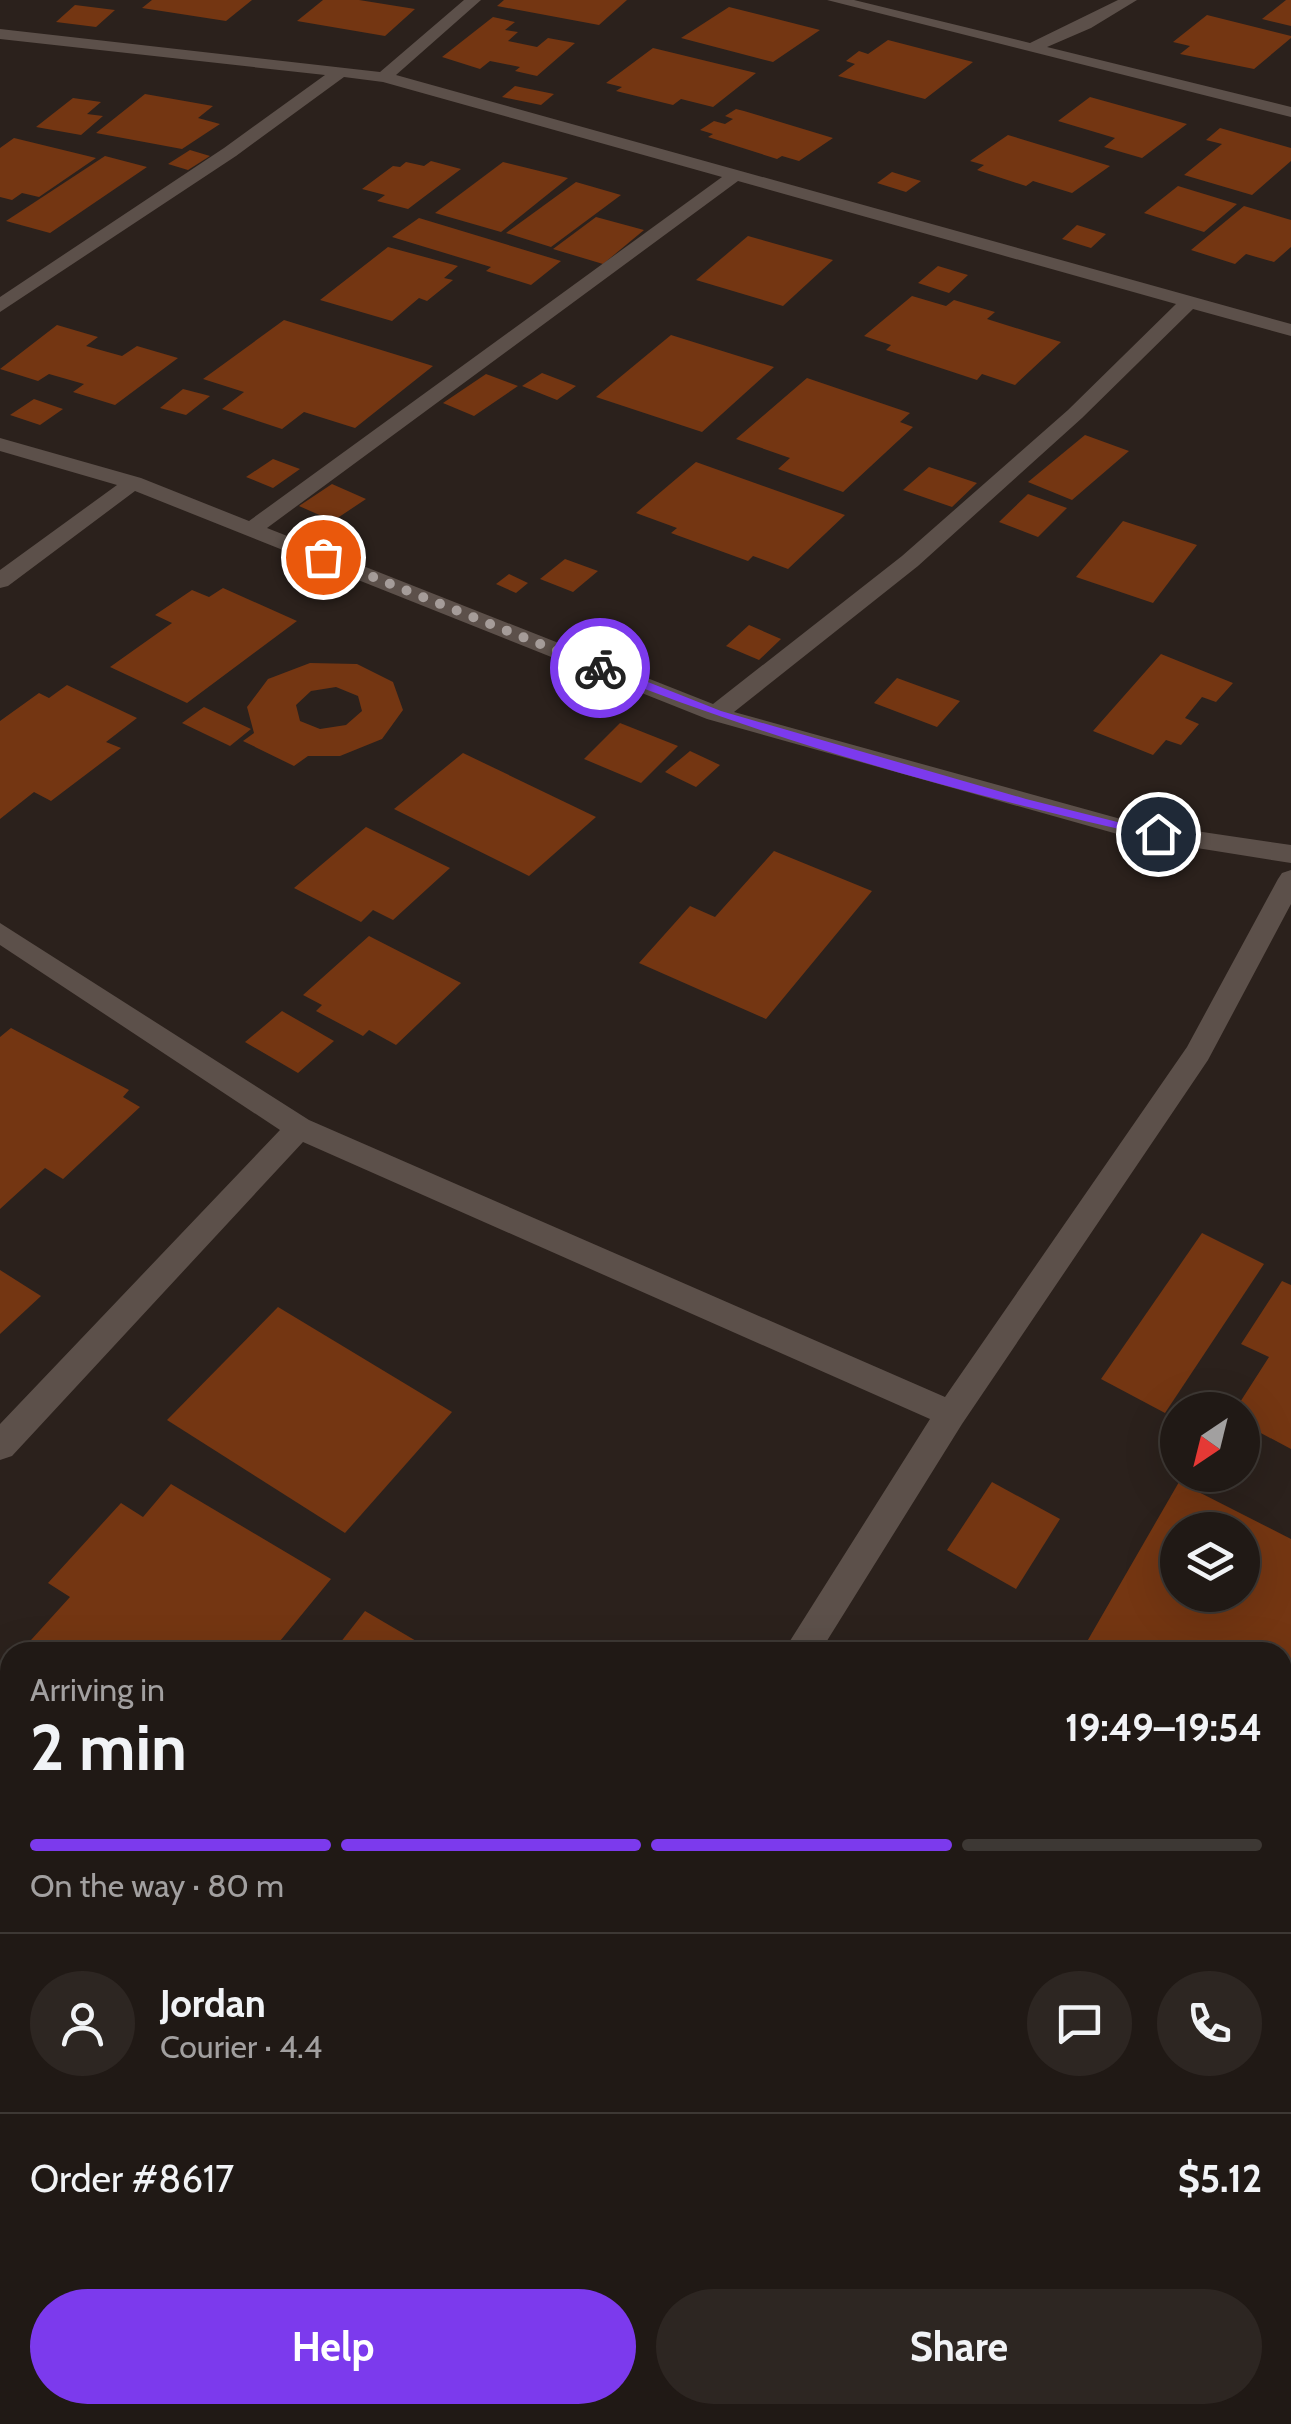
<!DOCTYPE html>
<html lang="en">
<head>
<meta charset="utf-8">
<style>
	body { margin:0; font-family:Cabin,sans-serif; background:#2d2622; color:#f1f3f6; height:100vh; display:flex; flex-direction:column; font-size:38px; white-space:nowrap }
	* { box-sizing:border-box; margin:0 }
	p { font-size:32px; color:#a2a0a0 }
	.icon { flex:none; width:55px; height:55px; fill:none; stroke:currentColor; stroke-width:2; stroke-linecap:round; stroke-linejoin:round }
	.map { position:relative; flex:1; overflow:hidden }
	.drawer { position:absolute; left:0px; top:1642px; width:1292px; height:782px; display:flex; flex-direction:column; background:#201915; border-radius:30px 30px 0 0; box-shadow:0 10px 40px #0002,0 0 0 2px #3d3834 }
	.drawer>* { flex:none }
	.needle { width:65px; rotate:215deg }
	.fabs { position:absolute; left:1160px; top:1392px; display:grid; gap:20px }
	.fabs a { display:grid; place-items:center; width:100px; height:100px; border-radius:50%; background:#201915; box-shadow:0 10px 40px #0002,0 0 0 2px #3d3834; font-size:50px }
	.pin { position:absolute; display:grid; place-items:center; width:85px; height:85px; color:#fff; margin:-42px; border:5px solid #fff; border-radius:50%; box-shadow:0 2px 10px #0007 }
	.courier { position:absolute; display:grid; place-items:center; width:100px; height:100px; margin:-50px; border:8px solid #7c3aed; border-radius:50%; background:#fff; color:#222; box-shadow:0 2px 12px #0007 }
	.headline em { font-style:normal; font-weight:800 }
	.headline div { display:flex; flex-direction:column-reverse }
	.headline { display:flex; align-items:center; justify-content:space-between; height:170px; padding:0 30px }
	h1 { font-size:65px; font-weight:800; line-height:75px }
	.bar { display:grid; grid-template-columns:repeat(4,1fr); gap:15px 10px; align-content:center; height:120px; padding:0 30px }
	.bar i { height:12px; border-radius:8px; background:#3d3834 }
	.bar .active { background:#7c3aed }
	.bar p { grid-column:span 4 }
	.line { display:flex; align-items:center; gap:25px; padding:0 30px; border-top:2px solid #3d3834 }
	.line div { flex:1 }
	.round { display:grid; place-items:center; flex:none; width:105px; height:105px; border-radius:52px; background:#2d2622 }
	.action { display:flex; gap:20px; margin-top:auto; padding:20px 30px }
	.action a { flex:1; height:115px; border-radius:60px; background:#7c3aed; color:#fff; font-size:40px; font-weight:800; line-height:115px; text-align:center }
	.action a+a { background:#2d2622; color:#f1f3f6 }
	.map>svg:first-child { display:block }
</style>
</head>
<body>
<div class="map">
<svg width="1291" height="2424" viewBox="0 0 1291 2424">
	<rect width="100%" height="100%" fill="#2b211c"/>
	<g fill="#743612" fill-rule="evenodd">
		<polygon points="152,0 252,0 226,21 142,8"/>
		<polygon points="323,0 359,0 415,9 385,36 297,21"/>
		<polygon points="504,0 627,0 599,25 497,6"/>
		<polygon points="1286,0 1291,0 1291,26 1262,19"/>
		<polygon points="75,5 115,10 96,27 56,22"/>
		<polygon points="729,7 820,30 773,62 681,38"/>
		<polygon points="1207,15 1291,36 1291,38 1254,69 1180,54 1190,46 1173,42"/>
		<polygon points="493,17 515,22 505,30 518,32 508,41 537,47 548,38 575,43 537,76 515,71 520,67 490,61 480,69 442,57"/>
		<polygon points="888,40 973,62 925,99 838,76 855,64 846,61 859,51 868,54"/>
		<polygon points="653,48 756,73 713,107 681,99 673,105 616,91 622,87 606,83"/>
		<polygon points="515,86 554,94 541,105 502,97"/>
		<polygon points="145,94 213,106 198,118 220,124 182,149 96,133"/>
		<polygon points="1090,97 1187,124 1142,158 1104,147 1115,138 1058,121"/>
		<polygon points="73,98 101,102 87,114 103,116 81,135 36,127"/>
		<polygon points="736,109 744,111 833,138 799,161 782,156 777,159 708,137 713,134 700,130 714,121 725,124 733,119 725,116"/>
		<polygon points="1220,128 1291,148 1291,161 1252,195 1184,175 1222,144 1206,140"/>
		<polygon points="1008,135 1110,166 1072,193 1033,181 1026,186 977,170 984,165 970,161"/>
		<polygon points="14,138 96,158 39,197 22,193 12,200 0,197 0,148"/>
		<polygon points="190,150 210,156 188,170 168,164"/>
		<polygon points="105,156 147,167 50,233 6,221"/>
		<polygon points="431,161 461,169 408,209 377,201 385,195 362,189 393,166 400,167 406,162 424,166"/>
		<polygon points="503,162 568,178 501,232 435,213"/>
		<polygon points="892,172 921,181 906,192 877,183"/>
		<polygon points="576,182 621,195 551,247 506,233"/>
		<polygon points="1178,186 1237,204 1204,232 1144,213"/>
		<polygon points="1244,206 1291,220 1291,247 1274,262 1246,254 1235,264 1191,250"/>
		<polygon points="596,217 644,230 603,264 553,249"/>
		<polygon points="419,218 561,261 531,285 486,271 491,267 392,237"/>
		<polygon points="1077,225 1106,234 1091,248 1062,239"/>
		<polygon points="748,236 833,260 783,306 696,280"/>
		<polygon points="388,247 458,266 444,278 453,280 427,301 419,298 392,321 320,300"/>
		<polygon points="938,266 968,275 949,293 918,283"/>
		<polygon points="912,296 946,306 954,300 995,312 987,319 1061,342 1015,385 982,374 977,380 886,350 891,345 864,336"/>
		<polygon points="284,320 433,366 355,428 304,412 282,429 222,409 244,392 203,379"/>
		<polygon points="57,325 98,337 86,346 122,356 137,346 178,358 115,405 73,392 84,384 49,374 38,381 0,369"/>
		<polygon points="671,335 774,367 702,432 596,397"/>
		<polygon points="542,373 576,386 557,400 522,386"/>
		<polygon points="486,374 518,386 474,416 443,403"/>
		<polygon points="807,378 910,413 900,422 913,427 843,492 778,469 790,458 736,439"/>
		<polygon points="183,389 210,396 186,415 160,408"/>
		<polygon points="34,399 63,409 40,425 10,415"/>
		<polygon points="1085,435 1129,451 1072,500 1028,482"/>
		<polygon points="273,459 300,469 273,488 246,477"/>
		<polygon points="696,462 845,515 788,569 753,556 748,561 671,533 677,528 636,513"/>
		<polygon points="929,467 977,483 952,507 903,490"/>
		<polygon points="332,484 366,499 333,521 299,506"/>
		<polygon points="1028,494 1067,508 1038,537 999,522"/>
		<polygon points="1123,521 1197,545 1153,603 1076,577"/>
		<polygon points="565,559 598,571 573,592 540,579"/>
		<polygon points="509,574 528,583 516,593 496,584"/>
		<polygon points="223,588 297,621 187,703 110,667 172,623 155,615 192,590 209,597"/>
		<polygon points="749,625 781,639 759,660 726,646"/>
		<polygon points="1161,654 1233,683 1216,702 1202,697 1185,718 1199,724 1181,745 1166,740 1153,755 1093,731"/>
		<path d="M310 663 357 664 393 682 403 710 382 739 340 756H308L294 766 243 741 254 733 247 707 268 679ZM336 687 358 696 362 711 346 725 320 729 300 721 296 705 311 691Z"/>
		<polygon points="897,678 960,701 937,727 874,703"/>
		<polygon points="67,685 137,718 106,742 121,748 51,801 34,792 0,819 0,721 39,693 49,698"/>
		<polygon points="204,707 251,729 230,746 182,723"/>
		<polygon points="620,723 678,746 641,783 584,759"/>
		<polygon points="690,751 720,765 696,787 665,772"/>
		<polygon points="463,753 596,817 529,876 394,809"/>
		<polygon points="366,827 450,868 393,920 373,910 361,922 294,888"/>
		<polygon points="774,851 872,891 766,1019 639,963 690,906 715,917"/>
		<polygon points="369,936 461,983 396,1045 369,1030 363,1036 316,1011 322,1005 303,995"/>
		<polygon points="282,1011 334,1041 298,1073 245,1042"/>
		<polygon points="11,1028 129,1090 123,1097 140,1107 63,1179 45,1168 0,1209 0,1037"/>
		<polygon points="1202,1233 1264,1264 1165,1413 1101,1379"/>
		<polygon points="0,1270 41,1296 0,1334"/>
		<polygon points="1282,1281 1291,1285 1291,1449 1242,1423 1242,1410 1235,1410 1269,1357 1241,1344"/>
		<polygon points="278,1307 452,1412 345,1533 167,1420"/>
		<polygon points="992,1482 1060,1519 1016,1589 947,1550"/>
		<path d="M1179 1482 1291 1539V1670L1282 1687V1652H1081ZM1178 1530H1242V1595H1178Z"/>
		<polygon points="171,1484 331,1579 271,1652 51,1652 31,1640 70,1597 48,1583 121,1503 143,1517"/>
		<polygon points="365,1611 435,1652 333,1652"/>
		<polygon points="0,1893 10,1897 10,1968 0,1984"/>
		<polygon points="1291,1996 1291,2099 1282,2094 1282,2016"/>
		<polygon points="10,2150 10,2302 0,2296 0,2165"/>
		<polygon points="1282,2160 1291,2165 1291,2424 1209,2424 1213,2415 1282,2415"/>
	</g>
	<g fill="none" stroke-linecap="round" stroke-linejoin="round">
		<g fill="#5c504a" fill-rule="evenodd">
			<path d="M464 0H481L396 75 1291 324V336L1193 309 1082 418 918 566 734 712 1128 821 1291 845V863L1128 837 707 719 135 491 8 586 0 588V570L117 485 0 451V438L141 478 249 521 722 177 383 82 344 77 236 156 0 312V297L224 148 325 75 0 39V29L380 72ZM738 181 1176 304 1068 410 902 556 713 704 267 528Z"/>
			<polygon points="827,0 854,0 1030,43 1118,0 1137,0 1091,28 1047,47 1291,107 1291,117"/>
			<polygon points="1291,870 1291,904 1208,1060 962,1424 820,1652 783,1652 930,1419 303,1142 12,1456 0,1460 0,1424 280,1130 0,945 0,923 309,1120 945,1397 1187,1047 1278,879 1282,873"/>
			<polygon points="338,2415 382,2415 378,2424 334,2424"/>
			<polygon points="929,2415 982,2415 986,2424 933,2424"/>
		</g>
	</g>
	<path fill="#7c3aed" d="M596 665H605L721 711 1026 799 1165 834 1158 838C967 795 778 743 596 670Z"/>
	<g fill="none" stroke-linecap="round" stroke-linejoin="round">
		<polyline stroke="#a59c99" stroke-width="10" stroke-dasharray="0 18" points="323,557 600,668"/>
	</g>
</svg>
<div class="fabs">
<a><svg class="needle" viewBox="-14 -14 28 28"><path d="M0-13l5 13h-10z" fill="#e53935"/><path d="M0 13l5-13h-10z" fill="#a2a0a0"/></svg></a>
<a><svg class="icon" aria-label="layers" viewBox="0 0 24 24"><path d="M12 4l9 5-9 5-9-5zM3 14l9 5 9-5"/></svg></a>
</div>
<div class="pin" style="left:323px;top:557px;background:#ea580c"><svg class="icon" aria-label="bag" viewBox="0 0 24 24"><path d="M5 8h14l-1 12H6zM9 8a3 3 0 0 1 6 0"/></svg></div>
<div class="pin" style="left:1158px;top:834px;background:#1f2937"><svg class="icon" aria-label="home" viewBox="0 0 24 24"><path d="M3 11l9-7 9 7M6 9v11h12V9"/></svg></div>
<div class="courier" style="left:600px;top:668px"><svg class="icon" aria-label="bike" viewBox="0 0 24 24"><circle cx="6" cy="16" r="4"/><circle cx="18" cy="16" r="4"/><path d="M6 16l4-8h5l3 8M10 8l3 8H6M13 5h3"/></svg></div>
<section class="drawer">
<div class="headline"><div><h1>2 min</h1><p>Arriving in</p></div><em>19:49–19:54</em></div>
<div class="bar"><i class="active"></i><i class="active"></i><i class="active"></i><i></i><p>On the way · 80 m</p></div>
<div class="line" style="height:180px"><a class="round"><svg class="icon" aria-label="person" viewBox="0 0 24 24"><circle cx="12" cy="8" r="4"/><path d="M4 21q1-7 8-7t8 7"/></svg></a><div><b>Jordan</b><p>Courier · 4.4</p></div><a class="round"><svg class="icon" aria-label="chat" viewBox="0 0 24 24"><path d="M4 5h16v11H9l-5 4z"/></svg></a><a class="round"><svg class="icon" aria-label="phone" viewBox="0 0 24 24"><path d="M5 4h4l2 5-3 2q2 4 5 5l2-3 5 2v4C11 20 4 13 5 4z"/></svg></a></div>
<div class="line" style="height:130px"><div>Order #8617</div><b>$5.12</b></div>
<div class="action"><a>Help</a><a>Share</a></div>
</section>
</div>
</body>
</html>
